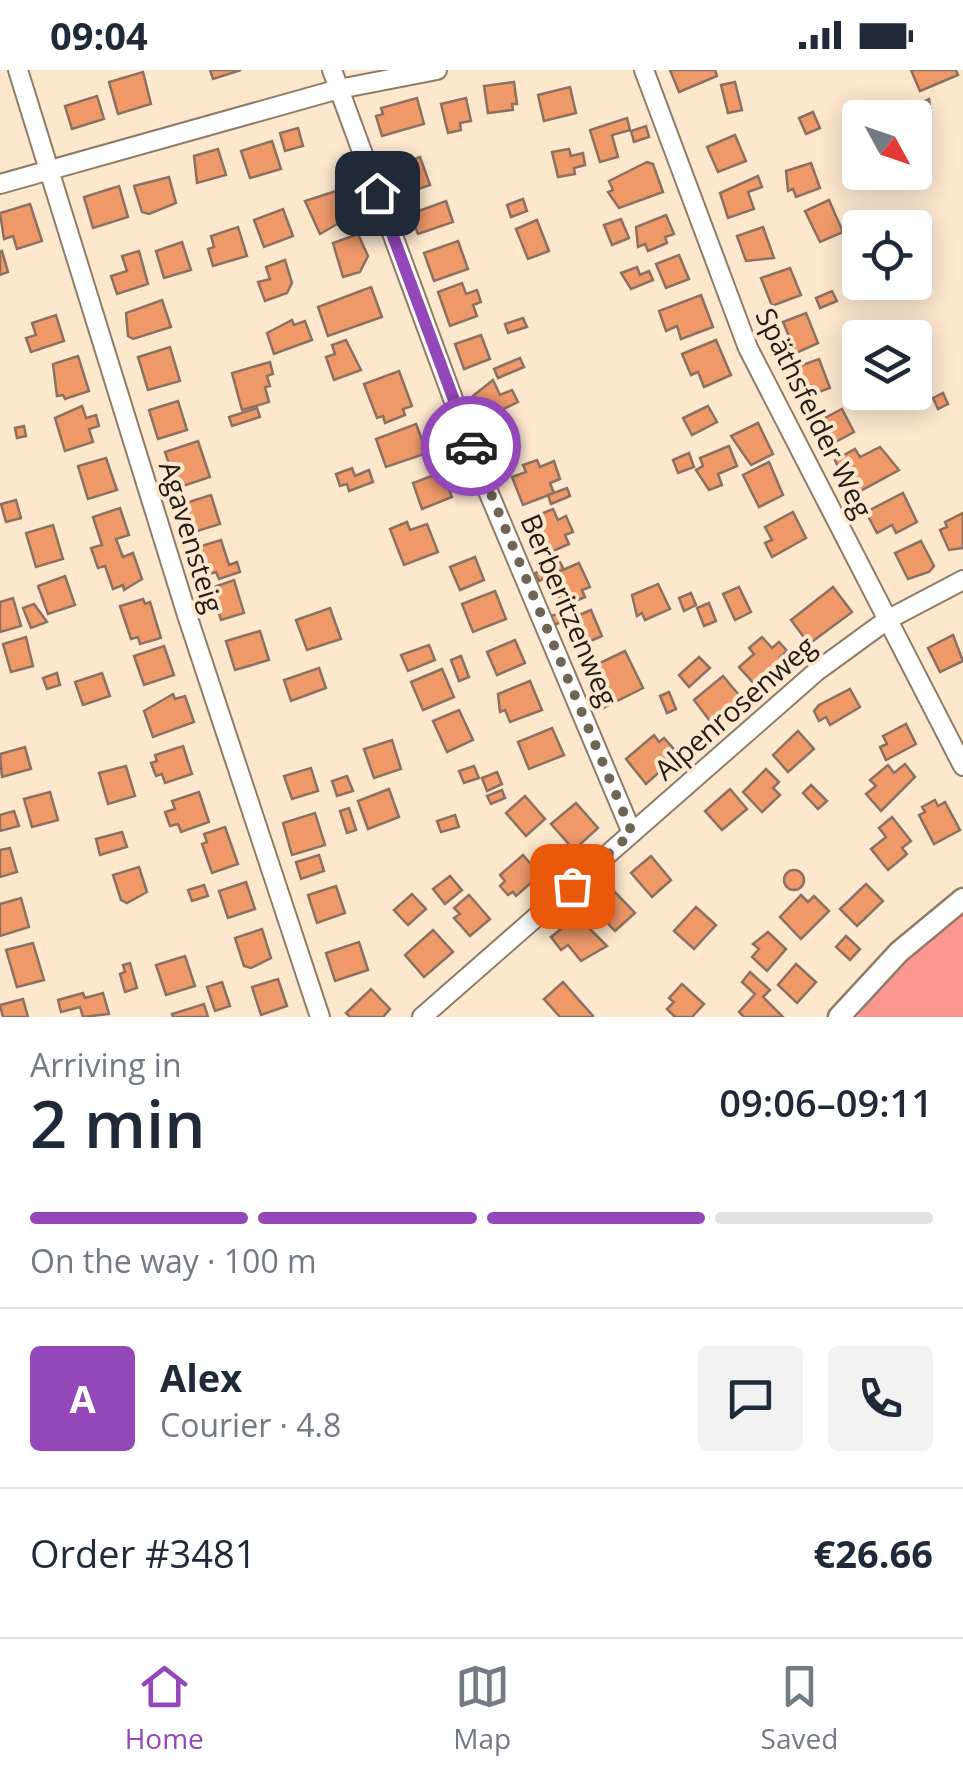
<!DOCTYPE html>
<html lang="en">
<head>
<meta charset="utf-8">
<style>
	body { margin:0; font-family:"Open Sans",sans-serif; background:#f2f2f3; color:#1f2937; height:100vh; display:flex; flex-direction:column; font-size:38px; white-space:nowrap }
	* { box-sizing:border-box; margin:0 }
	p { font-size:32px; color:#747a83 }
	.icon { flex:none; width:55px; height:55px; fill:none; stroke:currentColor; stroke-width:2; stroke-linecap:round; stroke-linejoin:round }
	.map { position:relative; height:947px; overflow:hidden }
	.details { display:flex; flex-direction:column; background:#fff; flex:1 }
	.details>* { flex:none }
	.needle { width:65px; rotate:130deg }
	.tools { position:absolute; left:842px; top:30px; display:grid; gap:20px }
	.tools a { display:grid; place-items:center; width:90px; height:90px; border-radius:10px; background:#fff; box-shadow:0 5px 25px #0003; font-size:50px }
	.pin { position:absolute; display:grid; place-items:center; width:85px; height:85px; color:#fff; margin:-42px; border-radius:20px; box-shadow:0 5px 15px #0006 }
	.courier { position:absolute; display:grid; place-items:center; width:100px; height:100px; margin:-50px; border:8px solid #9347b8; border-radius:50%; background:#fff; color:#222; box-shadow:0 2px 12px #0007 }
	.summary em { font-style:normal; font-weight:600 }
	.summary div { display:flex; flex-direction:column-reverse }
	.summary { display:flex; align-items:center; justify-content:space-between; height:170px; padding:0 30px }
	h1 { font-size:65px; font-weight:600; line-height:75px }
	.bar { display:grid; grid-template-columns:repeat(4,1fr); gap:15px 10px; align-content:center; height:120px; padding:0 30px }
	.bar i { height:12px; border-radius:8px; background:#e0e1e3 }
	.bar .selected { background:#9347b8 }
	.bar p { grid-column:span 4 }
	.line { display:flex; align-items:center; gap:25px; padding:0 30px; border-top:2px solid #e0e1e3 }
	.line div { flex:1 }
	.round { display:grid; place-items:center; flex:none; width:105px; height:105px; border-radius:10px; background:#f2f2f3 }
	.status { display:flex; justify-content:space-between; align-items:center; height:70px; padding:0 50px; background:#fff; direction:ltr }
	.status svg { height:28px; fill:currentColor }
	.dock { display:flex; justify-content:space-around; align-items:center; height:140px; border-top:2px solid #e0e1e3; background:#fff; font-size:28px; color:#747a83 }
	.dock a { display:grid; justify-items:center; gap:5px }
	.dock .selected { color:#9347b8 }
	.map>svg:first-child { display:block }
</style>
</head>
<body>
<div class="status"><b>09:04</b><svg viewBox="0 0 49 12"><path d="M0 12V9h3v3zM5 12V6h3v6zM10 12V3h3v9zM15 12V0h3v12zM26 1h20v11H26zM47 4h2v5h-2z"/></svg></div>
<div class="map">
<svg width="963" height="947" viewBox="0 0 963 947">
	<rect width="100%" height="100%" fill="#fde8ce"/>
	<polygon fill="#fb978f" points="963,843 963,947 856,947 902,895"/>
	<g fill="#ef9969" stroke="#8c7062" stroke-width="2.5">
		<polygon points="210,0 241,0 213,9"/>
		<polygon points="670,0 715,0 717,6 679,22"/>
		<polygon points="911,0 956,0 958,5 920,21"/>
		<polygon points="143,2 151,34 118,44 109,12"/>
		<polygon points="514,12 517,34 512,34 513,40 488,43 484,16"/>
		<polygon points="735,12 742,40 728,43 721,15"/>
		<polygon points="570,17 576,43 544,51 538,25"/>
		<polygon points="97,26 104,49 72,59 65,36"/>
		<polygon points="417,28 424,54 382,66 376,46 383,44 381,38"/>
		<polygon points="466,28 471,51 460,53 461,60 448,63 441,34"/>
		<polygon points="929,29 931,44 922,48 916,35"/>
		<polygon points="813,42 820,58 806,64 799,48"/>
		<polygon points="627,48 630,60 612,65 618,87 600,92 590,60"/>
		<polygon points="646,56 649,67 634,72 631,61"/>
		<polygon points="298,58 303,76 285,81 280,63"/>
		<polygon points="735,65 746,91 718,102 707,77"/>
		<polygon points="272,71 281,99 250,108 241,81"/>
		<polygon points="218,79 226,105 197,113 194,86"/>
		<polygon points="569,79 571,86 583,83 585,95 574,98 575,104 558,107 552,82"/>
		<polygon points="420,87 430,115 401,125 391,97"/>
		<polygon points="647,92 653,94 663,122 619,138 608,122 613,120 609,111"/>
		<polygon points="811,93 820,118 796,127 793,119 788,121 786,101"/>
		<polygon points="758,106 762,117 748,122 754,139 728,148 720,123"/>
		<polygon points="169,107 176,133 149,144 142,142 134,116"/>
		<polygon points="119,116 128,147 93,158 84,127"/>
		<polygon points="342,119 351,146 320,164 305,131"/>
		<polygon points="523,129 527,141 511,147 507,135"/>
		<polygon points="829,130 843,162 820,172 805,141"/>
		<polygon points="446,131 453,152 418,164 410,144"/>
		<polygon points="30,134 42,171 17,179 13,166 4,169 0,143"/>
		<polygon points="283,139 293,166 264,177 254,150"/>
		<polygon points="666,145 674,164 665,167 667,173 648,181 645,174 638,177 636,157"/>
		<polygon points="621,149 629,168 612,175 604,155"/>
		<polygon points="537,150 549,181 528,189 516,159"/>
		<polygon points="238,157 247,186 213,196 208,179 214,177 211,166"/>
		<polygon points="763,157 774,188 746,191 737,166"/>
		<polygon points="358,164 368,186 360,202 343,207 333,173"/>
		<polygon points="458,171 468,199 434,211 424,183"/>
		<polygon points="182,172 191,200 164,208 156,181"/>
		<polygon points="2,181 8,202 0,205 0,182"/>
		<polygon points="139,181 148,214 117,224 111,206 127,201 122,186"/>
		<polygon points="679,185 689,209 666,218 656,194"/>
		<polygon points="285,190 292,213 287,223 265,231 258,212 270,209 266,197"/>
		<polygon points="637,197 640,205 649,201 653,210 631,219 621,203"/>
		<polygon points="790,198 801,225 772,236 761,208"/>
		<polygon points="462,213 466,224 477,220 481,232 473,235 477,246 450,256 438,222"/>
		<polygon points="371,217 382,247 328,266 318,237"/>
		<polygon points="832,221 837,231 820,238 816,228"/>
		<polygon points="701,225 713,257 681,269 677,256 666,261 659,241"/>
		<polygon points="162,230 171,257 133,269 128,266 126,243"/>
		<polygon points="806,243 818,273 796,283 783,252"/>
		<polygon points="56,245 64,271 31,282 26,268 36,265 32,253"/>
		<polygon points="523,248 527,257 508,263 505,254"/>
		<polygon points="292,250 294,255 305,251 312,270 274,284 267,263"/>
		<polygon points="481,265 490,289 464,299 455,274"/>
		<polygon points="346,270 361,300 334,310 326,287 335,284 332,275"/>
		<polygon points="716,270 731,305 704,317 698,302 691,305 682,284"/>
		<polygon points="170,277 180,311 148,320 138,287"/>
		<polygon points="78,286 89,321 65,329 63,325 57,326 53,294"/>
		<polygon points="520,288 524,297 498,308 494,299"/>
		<polygon points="819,289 830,318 805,327 794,298"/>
		<polygon points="270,292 273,304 267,306 270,316 265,317 269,332 242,340 232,303"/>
		<polygon points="399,301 412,336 403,339 405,345 385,353 383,346 377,348 364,314"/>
		<polygon points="493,310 500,325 512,320 518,332 483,349 473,326"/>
		<polygon points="943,323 948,334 938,339 933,328"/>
		<polygon points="178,331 187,360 158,369 149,340"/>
		<polygon points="82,336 86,348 96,345 99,356 89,359 93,372 65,381 55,348"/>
		<polygon points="708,336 717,352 692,365 683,348"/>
		<polygon points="257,338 260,347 232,356 229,347"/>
		<polygon points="842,339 854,362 824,378 817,365 822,362 817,352"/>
		<polygon points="758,353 773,384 751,395 731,366"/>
		<polygon points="416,354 427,383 386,397 376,369"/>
		<polygon points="24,356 26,366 17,368 15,358"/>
		<polygon points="198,371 210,407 177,418 165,382"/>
		<polygon points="729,376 737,396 718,404 722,415 709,420 696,400 703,396 700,388"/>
		<polygon points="880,377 899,400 851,426 835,390 855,379 860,387"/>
		<polygon points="689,383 694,397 678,403 673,390"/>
		<polygon points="106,388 117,420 88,429 78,396"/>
		<polygon points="537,390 540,397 554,391 560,409 550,413 554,423 523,435 512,407 526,402 523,395"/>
		<polygon points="769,392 783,425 759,437 743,405"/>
		<polygon points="352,398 355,406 369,400 373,412 349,421 347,414 340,416 336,404"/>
		<polygon points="442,402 452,427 422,439 413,413"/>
		<polygon points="567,418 570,426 551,434 548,425"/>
		<polygon points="903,423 917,452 896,463 892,455 877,463 866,442"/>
		<polygon points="211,425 220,454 191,463 182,434"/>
		<polygon points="16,430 21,448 6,452 1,434"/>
		<polygon points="120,438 129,465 116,469 123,487 133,483 142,509 124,520 123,515 113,519 105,496 98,498 91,478 102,475 93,447"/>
		<polygon points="553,439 558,450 566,446 573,462 565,465 569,474 546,484 544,478 537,481 524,451"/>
		<polygon points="793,442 806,468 772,487 765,473 772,470 765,457"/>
		<polygon points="963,443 963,478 949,480 940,460 947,457 945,452"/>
		<polygon points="407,452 410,460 427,454 438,482 404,495 390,459"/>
		<polygon points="53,455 63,489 36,497 26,463"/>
		<polygon points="221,470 229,495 237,492 240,502 219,509 216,502 207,505 198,477"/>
		<polygon points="921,471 934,496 929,502 908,509 895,483"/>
		<polygon points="475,487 484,510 460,520 450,497"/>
		<polygon points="560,492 564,500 539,511 535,503"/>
		<polygon points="579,493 590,517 582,520 585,527 569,534 566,528 560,530 549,506"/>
		<polygon points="65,506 75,535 48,544 38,516"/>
		<polygon points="234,510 244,543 221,550 211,518"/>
		<polygon points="658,514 670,539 645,550 642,543 637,546 632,525"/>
		<polygon points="739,517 751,542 735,550 723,524"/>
		<polygon points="833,517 852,542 809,574 791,550"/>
		<polygon points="495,521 506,549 473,562 462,534"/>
		<polygon points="691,523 696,535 684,541 679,528"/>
		<polygon points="13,528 21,556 0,562 0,532"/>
		<polygon points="143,529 145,534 150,532 161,568 140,574 138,567 131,569 120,536"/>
		<polygon points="709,533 716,551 704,556 697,538"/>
		<polygon points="34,534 47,552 31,558 23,538"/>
		<polygon points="330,538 341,569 307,580 296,550"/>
		<polygon points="591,540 602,566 576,577 565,551"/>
		<polygon points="563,542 566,550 554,555 551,546"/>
		<polygon points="260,561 269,590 235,600 226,571"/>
		<polygon points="953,565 963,591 940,602 928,578"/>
		<polygon points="26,567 33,596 11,602 3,574"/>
		<polygon points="762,567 772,578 779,572 787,581 780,587 784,592 757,617 739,597 754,584 749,578"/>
		<polygon points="515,570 525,593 497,605 487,582"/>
		<polygon points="429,575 435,590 408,601 401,585"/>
		<polygon points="164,576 174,605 144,615 134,586"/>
		<polygon points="625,581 643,618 603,638 585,600"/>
		<polygon points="461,586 469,607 459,611 451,590"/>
		<polygon points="699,587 710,598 689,617 679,605"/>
		<polygon points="319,598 326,618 291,631 284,610"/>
		<polygon points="442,599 454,627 423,640 411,612"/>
		<polygon points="57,603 60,615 47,619 43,608"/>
		<polygon points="102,603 110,626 83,635 75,612"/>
		<polygon points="723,606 744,631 713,655 694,630"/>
		<polygon points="530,611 542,640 510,652 505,640 500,642 498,624"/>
		<polygon points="850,619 860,637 830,655 826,647 819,651 814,641 819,635"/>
		<polygon points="669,622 676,639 667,643 660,626"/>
		<polygon points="173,624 175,629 185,626 194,652 153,667 144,641"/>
		<polygon points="459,640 473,670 447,682 433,651"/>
		<polygon points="906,654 916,674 886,690 880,677 887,674 883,666"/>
		<polygon points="552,658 564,685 529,699 518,672"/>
		<polygon points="798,661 814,679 788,702 773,685"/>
		<polygon points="654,665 659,672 664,668 673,678 668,682 674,689 646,714 626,689"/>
		<polygon points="392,670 401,699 374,708 364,679"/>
		<polygon points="183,676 192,704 165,713 162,704 156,706 151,693 157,691 155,685"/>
		<polygon points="25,677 31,699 2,707 0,684"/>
		<polygon points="905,694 915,707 881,741 866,724 876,716 870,710 888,695 894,703"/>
		<polygon points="126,696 135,726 108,734 99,703"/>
		<polygon points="474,696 479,708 464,713 459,701"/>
		<polygon points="311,698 318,721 292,729 284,706"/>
		<polygon points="766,699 779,712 773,718 780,725 762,742 743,722"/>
		<polygon points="497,702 502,714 487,721 482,708"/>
		<polygon points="347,706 353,721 337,726 332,711"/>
		<polygon points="811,715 827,731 818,739 803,723"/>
		<polygon points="389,719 399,747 368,759 358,731"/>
		<polygon points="730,719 747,739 722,760 705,741"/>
		<polygon points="502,720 505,728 491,734 487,726"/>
		<polygon points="50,722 58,750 32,757 24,729"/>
		<polygon points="199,722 209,752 181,762 178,754 170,756 165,742 175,739 172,731"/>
		<polygon points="525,726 545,749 526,766 506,743"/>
		<polygon points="935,730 938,736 945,732 960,760 934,774 919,745 925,742 922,737"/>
		<polygon points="576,733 598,758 574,780 551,754"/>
		<polygon points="349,738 356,760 347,763 340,741"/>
		<polygon points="14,741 19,756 0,761 0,745"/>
		<polygon points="315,743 325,775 292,785 283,753"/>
		<polygon points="455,745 459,757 441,762 437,751"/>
		<polygon points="892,747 911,771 902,778 907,784 888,800 871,779 886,767 879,758"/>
		<polygon points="225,757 238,794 212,803 202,774 207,772 204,764"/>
		<polygon points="122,762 127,777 100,785 96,769"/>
		<polygon points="10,778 17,802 0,807 0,780"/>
		<polygon points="548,778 566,799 555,809 537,788"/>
		<polygon points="319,785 324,801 301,809 296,792"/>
		<polygon points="523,785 540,805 516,826 513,822 508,825 500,816 505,811 500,805"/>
		<polygon points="651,786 671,810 652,827 631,803"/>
		<polygon points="139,797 147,822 127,833 121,830 113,805"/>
		<circle cx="794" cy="810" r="10"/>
		<polygon points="450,806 462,820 445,834 433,819"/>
		<polygon points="246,812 255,839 228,848 219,821"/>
		<polygon points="866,814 883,831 857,856 840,839"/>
		<polygon points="204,815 208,826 192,831 188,820"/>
		<polygon points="336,816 345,843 317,853 308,825"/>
		<polygon points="613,820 635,843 615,861 594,839"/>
		<polygon points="412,824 426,839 408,855 394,840"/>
		<polygon points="469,825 490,849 470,866 454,848 460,844 454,838"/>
		<polygon points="801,825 808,832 814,826 829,841 801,869 780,847"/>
		<polygon points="21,828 29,857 0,866 0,834"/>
		<polygon points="696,837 716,855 694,879 674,861"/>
		<polygon points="577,846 607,876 581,891 568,875 561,880 551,867"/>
		<polygon points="262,859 271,888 251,898 244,896 235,868"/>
		<polygon points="433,860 453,882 424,907 405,885"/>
		<polygon points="768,862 786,879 767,901 752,887 759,879 753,874"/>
		<polygon points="846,866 860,879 850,890 836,877"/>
		<polygon points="359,872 368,900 335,911 326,883"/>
		<polygon points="33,873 44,910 17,917 6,880"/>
		<polygon points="185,886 195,916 166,925 156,895"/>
		<polygon points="130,893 137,918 125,922 120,904 125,902 123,895"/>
		<polygon points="796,894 816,912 797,933 778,915"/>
		<polygon points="750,902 770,920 763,927 783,947 744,947 739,942 755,924 742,912"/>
		<polygon points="278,909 287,936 261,945 252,917"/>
		<polygon points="222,912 230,936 215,941 207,917"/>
		<polygon points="563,912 593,946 592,947 560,947 544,929"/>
		<polygon points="682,914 704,934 692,947 675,947 667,939 674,932 669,928"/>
		<polygon points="371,919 390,939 383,947 350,947 346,943"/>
		<polygon points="83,923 85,928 103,923 109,944 83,947 80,937 61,942 58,930"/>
		<polygon points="23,929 28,947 3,947 0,935"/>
		<polygon points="204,934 208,947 173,947 172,944"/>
	</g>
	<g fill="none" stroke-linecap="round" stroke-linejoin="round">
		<g stroke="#8f7c65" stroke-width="22">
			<g id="minor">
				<polyline points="18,0 187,545 320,947"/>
				<polyline points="332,0 480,402 632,763"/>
				<polyline points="644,0 748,278 963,696"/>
				<polyline points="0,114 339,19 437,0"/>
				<polyline points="422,947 817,601 887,550 963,510"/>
			</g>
		</g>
		<g stroke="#8f7c65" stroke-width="25">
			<polyline id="tertiary" points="839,947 899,882 963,829"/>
		</g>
		<use href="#minor" stroke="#fff" stroke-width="18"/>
		<use href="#tertiary" stroke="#fff" stroke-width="20"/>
	</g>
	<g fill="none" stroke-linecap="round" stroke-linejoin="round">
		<polyline stroke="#706455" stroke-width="10" stroke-dasharray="0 18" points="471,376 632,763 572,816"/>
		<polyline stroke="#9347b8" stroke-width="12" points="377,123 471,376"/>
	</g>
	<g text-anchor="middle" stroke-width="8" stroke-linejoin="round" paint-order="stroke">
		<g font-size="28" fill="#241d14" stroke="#fde8ce">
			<text transform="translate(814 343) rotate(64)" y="10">Späthsfelder Weg</text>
			<text transform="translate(191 467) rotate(73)" y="10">Agavensteig</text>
			<text transform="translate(569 540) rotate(67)" y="10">Berberitzenweg</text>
			<text transform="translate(735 638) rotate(-41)" y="10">Alpenrosenweg</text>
		</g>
	</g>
</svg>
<div class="tools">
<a><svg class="needle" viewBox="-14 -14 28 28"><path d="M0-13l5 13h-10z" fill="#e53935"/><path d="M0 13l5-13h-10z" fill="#747a83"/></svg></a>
<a><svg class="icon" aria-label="locate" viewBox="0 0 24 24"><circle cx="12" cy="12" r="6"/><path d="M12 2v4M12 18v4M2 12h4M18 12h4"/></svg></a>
<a><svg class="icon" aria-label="layers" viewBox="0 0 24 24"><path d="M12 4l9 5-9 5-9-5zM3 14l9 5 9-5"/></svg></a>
</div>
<div class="pin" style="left:572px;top:816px;background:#ea580c"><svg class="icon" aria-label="bag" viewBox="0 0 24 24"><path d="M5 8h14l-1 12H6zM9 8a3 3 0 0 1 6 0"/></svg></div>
<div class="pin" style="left:377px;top:123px;background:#1f2937"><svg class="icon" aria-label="home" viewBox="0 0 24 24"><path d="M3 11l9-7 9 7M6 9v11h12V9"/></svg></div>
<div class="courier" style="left:471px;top:376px"><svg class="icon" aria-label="car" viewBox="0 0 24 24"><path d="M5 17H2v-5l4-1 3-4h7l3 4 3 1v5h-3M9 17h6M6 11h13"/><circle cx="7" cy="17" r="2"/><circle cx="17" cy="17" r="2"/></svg></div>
</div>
<section class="details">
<div class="summary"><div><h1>2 min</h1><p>Arriving in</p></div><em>09:06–09:11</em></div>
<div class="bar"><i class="selected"></i><i class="selected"></i><i class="selected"></i><i></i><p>On the way · 100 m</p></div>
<div class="line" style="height:180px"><b class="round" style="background:#9347b8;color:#fff">A</b><div><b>Alex</b><p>Courier · 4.8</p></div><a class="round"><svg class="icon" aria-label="chat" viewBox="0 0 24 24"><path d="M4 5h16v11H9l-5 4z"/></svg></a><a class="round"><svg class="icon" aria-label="phone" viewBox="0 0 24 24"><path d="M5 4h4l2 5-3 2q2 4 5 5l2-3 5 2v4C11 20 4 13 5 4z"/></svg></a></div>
<div class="line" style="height:130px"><div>Order #3481</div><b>€26.66</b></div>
</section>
<nav class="dock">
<a class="selected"><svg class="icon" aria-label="home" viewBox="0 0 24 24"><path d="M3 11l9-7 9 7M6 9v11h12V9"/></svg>Home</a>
<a><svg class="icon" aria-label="map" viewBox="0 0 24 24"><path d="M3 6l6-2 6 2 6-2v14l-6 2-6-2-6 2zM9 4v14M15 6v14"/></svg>Map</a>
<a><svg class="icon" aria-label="saved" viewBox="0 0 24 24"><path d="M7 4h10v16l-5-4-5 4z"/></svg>Saved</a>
</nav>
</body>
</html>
